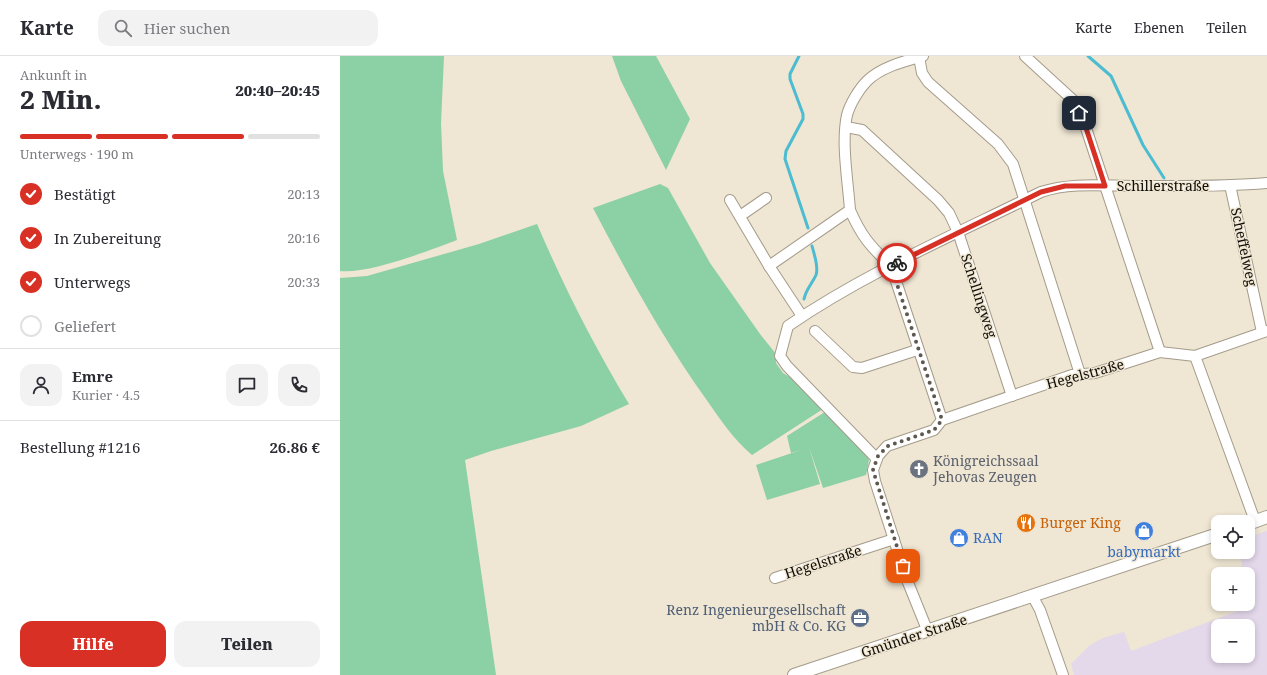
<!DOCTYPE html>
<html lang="de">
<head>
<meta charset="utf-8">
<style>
	body { margin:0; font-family:"Noto Serif",serif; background:#f2f2f3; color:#2b2b33; height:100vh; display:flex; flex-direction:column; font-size:15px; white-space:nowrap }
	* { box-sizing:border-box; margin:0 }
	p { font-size:13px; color:#7c7c81 }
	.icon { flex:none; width:22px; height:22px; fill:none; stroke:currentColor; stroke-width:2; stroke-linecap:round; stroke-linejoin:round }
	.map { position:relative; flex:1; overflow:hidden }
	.sheet { display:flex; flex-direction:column; background:#fff; width:340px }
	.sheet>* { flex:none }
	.tools { position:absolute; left:871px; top:459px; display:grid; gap:8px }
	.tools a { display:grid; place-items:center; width:44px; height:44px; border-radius:8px; background:#fff; box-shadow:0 2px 6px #0003; font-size:20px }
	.pin { position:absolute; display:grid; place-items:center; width:34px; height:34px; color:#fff; margin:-17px; border-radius:8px; box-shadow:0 2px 6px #0006 }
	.courier { position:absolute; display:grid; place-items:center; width:40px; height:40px; margin:-20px; border:3px solid #d93025; border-radius:50%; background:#fff; color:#222; box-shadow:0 1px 5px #0007 }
	.headline em { font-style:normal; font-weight:800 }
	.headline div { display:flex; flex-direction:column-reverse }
	.headline { display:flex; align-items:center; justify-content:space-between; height:68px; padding:0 20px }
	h1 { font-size:26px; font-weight:800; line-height:30px }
	.bar { display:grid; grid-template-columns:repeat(4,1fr); gap:6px 4px; align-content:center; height:48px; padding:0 20px }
	.bar i { height:5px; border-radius:3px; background:#e1e1e2 }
	.bar .selected { background:#d93025 }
	.bar p { grid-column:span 4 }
	.line { display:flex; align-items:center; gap:10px; padding:0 20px; border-top:1px solid #e1e1e2 }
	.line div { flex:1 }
	.round { display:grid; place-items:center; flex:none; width:42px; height:42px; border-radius:12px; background:#f2f2f3 }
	ol { padding:0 20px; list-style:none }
	li { display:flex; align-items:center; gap:12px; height:44px }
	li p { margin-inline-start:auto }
	li .icon { padding:4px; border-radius:50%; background:#d93025; color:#fff; stroke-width:4 }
	li:last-child { color:#7c7c81 }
	li i { width:22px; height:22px; border:2px solid #e1e1e2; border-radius:50% }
	.primary-button { display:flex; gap:8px; margin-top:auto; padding:8px 20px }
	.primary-button a { flex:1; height:46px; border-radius:12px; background:#d93025; color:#fff; font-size:16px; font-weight:800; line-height:46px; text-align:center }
	.primary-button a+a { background:#f2f2f3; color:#2b2b33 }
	header { display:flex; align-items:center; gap:24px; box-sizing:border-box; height:56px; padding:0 20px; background:#fff; border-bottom:1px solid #e1e1e2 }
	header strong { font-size:19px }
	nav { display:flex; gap:22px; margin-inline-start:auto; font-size:14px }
	.search { width:280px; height:36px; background:#f2f2f3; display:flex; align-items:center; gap:10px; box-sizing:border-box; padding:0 14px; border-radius:12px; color:#7c7c81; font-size:15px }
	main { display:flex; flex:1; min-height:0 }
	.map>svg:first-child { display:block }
</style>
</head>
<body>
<header>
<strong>Karte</strong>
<div class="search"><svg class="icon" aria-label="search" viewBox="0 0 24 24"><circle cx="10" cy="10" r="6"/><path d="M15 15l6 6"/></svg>Hier suchen</div>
<nav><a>Karte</a><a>Ebenen</a><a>Teilen</a></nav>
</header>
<main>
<section class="sheet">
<div class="headline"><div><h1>2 Min.</h1><p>Ankunft in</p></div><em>20:40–20:45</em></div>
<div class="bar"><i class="selected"></i><i class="selected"></i><i class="selected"></i><i></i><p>Unterwegs · 190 m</p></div>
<ol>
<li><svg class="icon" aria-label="check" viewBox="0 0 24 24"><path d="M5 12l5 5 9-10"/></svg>Bestätigt<p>20:13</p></li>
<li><svg class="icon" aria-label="check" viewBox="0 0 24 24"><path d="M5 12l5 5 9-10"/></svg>In Zubereitung<p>20:16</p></li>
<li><svg class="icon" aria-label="check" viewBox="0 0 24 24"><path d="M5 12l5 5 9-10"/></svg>Unterwegs<p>20:33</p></li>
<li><i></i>Geliefert</li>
</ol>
<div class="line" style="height:72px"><a class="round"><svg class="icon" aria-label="person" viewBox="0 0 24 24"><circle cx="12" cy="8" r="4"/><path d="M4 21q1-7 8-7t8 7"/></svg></a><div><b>Emre</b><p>Kurier · 4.5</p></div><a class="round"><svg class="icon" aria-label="chat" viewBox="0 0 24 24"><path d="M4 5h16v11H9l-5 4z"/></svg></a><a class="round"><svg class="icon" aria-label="phone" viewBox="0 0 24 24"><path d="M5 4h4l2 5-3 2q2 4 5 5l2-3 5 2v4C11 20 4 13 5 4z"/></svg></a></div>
<div class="line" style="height:52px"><div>Bestellung #1216</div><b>26.86 €</b></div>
<div class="primary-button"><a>Hilfe</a><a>Teilen</a></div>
</section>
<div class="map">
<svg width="927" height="619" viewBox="0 0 927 619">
	<rect width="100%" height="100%" fill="#efe6d3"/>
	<path fill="#e4d8eb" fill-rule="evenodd" d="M927 475V619H734L731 608 750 589 763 582 784 576 791 595 911 550 908 537V518H904L899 496H908V481ZM878 570H908V600H878Z"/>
	<g fill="#8cd0a5">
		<path d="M0 0H104L101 67 103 115 117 184C88 195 29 218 0 215Z"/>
		<polygon points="272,0 316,0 350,63 326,114 281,25"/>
		<path d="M320 128 328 132 370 207 420 278 436 298V307L443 317 460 327 483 353 412 399C393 383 380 363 366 343 323 283 287 217 253 152Z"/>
		<path d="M197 168C224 231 254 290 289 348L241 370 151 395 125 404 156 619H0V222L27 220 139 188Z"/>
		<polygon points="488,354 519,387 529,404 526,419 483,432 469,391 480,428 427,444 416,409 464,393 451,397 447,380"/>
	</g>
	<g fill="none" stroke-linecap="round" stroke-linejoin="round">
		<g stroke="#4bbcd1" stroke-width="3">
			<polyline points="459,0 450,18 450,23 463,58 463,63 446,95 445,103 468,172"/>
			<polyline points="748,0 771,20 803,89 824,122"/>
			<path d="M464 243C466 233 472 228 476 219 479 211 474 198 472 190"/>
		</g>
		<g stroke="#a49b8a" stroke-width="12">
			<g id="minor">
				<polyline points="685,0 734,45 745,69 820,296"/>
				<polyline points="579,1 582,17 588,26 658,88 673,108 740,318"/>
				<polyline points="506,71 522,74 598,144 609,157 618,176 672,340"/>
				<polyline points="890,129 922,276"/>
				<polyline points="390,144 429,210 462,260"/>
				<path d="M510 154C521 180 531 191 551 210L602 364"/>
				<polyline points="400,160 426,142"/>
				<path d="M429 210 510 154C508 125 501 87 507 59 510 48 519 33 527 25 541 11 565 5 583 0"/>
				<polyline points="475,275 513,311 522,312 577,294"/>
				<polyline points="855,300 915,465"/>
				<path d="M537 403 447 310 440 300 448 270C527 216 616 178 701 136 731 126 764 130 795 130 839 130 883 131 927 127"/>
				<polyline points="435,522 554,483"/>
				<polyline points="693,541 700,554 723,619"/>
				<polyline points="588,576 567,524 535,425 533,414 538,400 547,390 594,374 602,364 732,319 755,317 820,296 855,300 927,275"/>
			</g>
		</g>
		<g stroke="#a49b8a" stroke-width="14">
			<g id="tertiary">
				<polyline points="908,468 927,461"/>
				<polyline points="454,619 878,478"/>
			</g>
		</g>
		<use href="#minor" stroke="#fff" stroke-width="10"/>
		<use href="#tertiary" stroke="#fff" stroke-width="12"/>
	</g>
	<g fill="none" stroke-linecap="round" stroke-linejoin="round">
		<polyline stroke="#5e594e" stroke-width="4" stroke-dasharray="0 7.2" points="557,207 551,210 602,364 594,374 548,390 538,400 533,414 563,510"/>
		<polyline stroke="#d93025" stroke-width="5" points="557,207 701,136 725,130 765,130 745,69 739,57"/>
	</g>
	<defs>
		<g id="church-disc" transform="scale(1)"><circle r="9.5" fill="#6b7280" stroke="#efe6d3"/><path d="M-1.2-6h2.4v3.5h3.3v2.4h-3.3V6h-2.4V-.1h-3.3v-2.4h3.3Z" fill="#fff"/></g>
		<g id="restaurant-disc" transform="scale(1)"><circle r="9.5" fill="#e8710a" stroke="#efe6d3"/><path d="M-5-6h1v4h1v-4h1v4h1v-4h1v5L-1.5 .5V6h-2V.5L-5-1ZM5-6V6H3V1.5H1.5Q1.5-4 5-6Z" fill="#fff"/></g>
		<g id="shop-disc" transform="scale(1)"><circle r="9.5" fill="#3f7fe0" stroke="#efe6d3"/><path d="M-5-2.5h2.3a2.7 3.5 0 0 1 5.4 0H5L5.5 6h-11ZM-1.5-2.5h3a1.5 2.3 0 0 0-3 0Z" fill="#fff"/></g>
		<g id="office-disc" transform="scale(1)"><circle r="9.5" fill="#5c6f8a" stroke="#efe6d3"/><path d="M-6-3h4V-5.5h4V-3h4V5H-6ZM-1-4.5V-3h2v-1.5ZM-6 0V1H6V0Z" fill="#fff"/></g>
	</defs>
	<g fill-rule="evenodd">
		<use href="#church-disc" x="579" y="413"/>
		<use href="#restaurant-disc" x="686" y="467"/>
		<use href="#shop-disc" x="804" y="475"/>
		<use href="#shop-disc" x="619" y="482"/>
		<use href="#office-disc" x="520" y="562"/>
	</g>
	<g text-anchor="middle" stroke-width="3" stroke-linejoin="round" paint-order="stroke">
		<g font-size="14" fill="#100d07" stroke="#efe6d3">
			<text x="823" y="135">Schillerstraße</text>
			<text transform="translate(904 191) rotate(78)" y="5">Scheffelweg</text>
			<text transform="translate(639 240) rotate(72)" y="5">Schellingweg</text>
			<text transform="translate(745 318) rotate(-15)" y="5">Hegelstraße</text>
			<text transform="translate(483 506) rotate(-18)" y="5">Hegelstraße</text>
			<text transform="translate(574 580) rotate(-18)" y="5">Gmünder Straße</text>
		</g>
		<g font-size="14" fill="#5b616d" stroke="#efe6d3" text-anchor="start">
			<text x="593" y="410">Königreichssaal<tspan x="593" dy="16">Jehovas Zeugen</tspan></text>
		</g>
		<g font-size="14" fill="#c56008" stroke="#efe6d3" text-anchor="start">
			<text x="700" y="472">Burger King</text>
		</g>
		<g font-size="14" fill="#366cbe" stroke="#efe6d3" text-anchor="start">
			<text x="633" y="487">RAN</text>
			<text x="804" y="501" text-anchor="middle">babymarkt</text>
		</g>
		<g font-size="14" fill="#4e5e75" stroke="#efe6d3" text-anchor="end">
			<text x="506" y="559">Renz Ingenieurgesellschaft<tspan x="506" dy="16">mbH &amp; Co. KG</tspan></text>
		</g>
	</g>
</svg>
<div class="tools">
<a><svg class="icon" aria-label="locate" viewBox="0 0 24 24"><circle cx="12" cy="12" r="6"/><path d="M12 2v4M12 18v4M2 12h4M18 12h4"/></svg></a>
<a>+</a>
<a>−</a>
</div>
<div class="pin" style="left:563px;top:510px;background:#ea580c"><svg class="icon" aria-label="bag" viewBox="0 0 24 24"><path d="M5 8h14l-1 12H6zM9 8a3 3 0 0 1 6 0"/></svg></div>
<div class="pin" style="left:739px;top:57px;background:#1f2937"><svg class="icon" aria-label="home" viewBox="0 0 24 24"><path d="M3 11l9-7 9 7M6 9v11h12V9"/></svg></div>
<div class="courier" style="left:557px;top:207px"><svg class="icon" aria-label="bike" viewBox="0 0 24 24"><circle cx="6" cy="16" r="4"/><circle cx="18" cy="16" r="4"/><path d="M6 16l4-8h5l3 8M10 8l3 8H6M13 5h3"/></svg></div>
</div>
</main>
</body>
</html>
